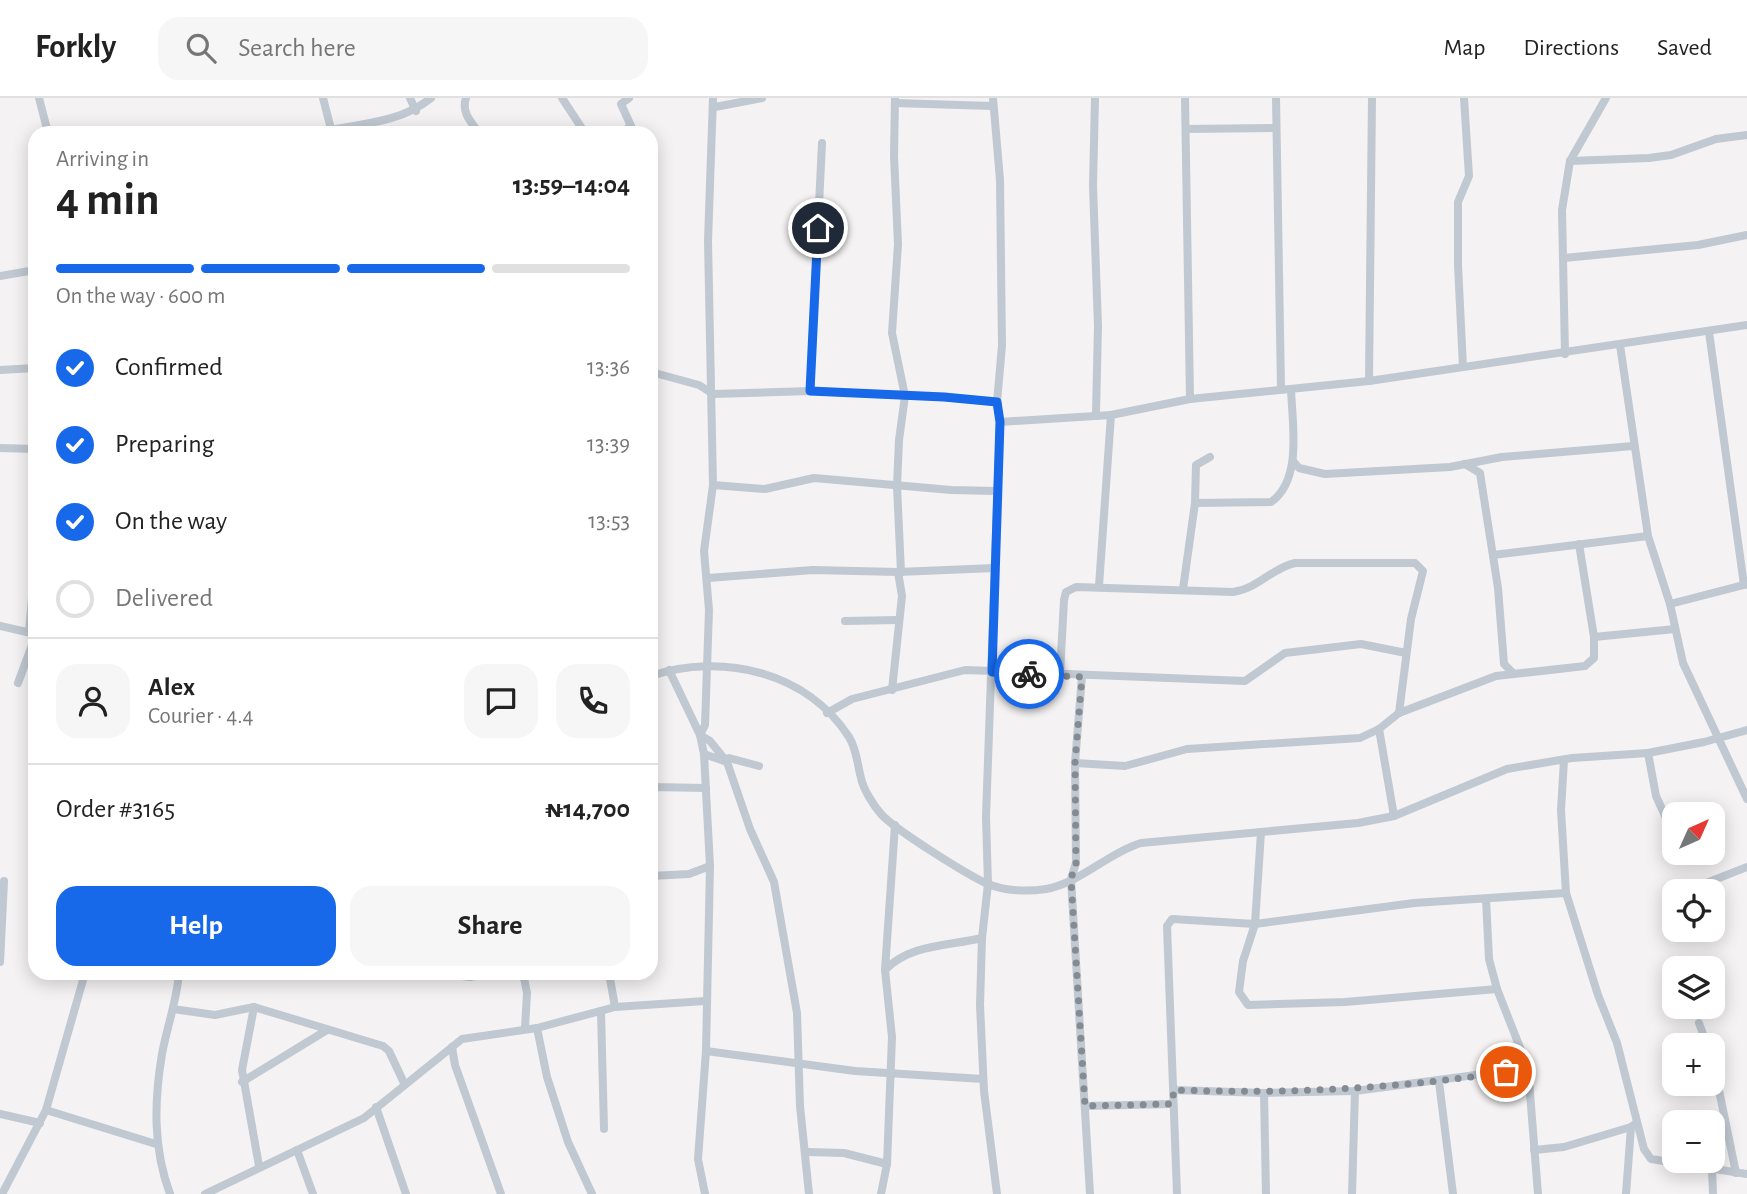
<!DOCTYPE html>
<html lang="en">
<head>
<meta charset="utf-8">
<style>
	body { margin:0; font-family:"Alegreya Sans",sans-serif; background:#f6f6f6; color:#222; height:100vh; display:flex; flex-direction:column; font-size:26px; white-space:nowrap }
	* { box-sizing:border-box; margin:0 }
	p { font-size:23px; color:#767676 }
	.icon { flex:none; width:38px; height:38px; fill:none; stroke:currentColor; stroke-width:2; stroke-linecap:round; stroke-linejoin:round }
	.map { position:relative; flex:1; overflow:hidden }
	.drawer { position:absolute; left:28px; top:28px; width:630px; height:854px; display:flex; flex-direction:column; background:#fff; border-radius:21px; box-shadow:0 4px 18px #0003 }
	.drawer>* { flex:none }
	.needle { width:46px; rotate:45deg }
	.fabs { position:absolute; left:1662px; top:704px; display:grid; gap:14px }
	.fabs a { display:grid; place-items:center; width:63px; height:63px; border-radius:14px; background:#fff; box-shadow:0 4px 18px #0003; font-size:35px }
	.pin { position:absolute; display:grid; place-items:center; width:60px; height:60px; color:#fff; margin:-30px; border:4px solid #fff; border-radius:50%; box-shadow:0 2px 7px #0007 }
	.courier { position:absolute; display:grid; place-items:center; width:70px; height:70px; margin:-35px; border:5px solid #1769e9; border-radius:50%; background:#fff; color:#222; box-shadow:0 2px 9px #0007 }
	.headline em { font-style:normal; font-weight:700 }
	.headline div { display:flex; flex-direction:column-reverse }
	.headline { display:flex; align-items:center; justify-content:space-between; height:119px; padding:0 28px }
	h1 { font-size:46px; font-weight:700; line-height:52px }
	.bar { display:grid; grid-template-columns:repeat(4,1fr); gap:10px 7px; align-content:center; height:84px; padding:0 28px }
	.bar i { height:9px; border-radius:5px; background:#e0e0e0 }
	.bar .on { background:#1769e9 }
	.bar p { grid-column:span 4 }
	.line { display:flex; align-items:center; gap:18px; padding:0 28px; border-top:2px solid #e0e0e0 }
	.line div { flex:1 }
	.round { display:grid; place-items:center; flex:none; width:74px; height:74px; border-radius:21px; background:#f6f6f6 }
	ol { padding:0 28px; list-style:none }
	li { display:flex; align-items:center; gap:21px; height:77px }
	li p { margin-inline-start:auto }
	li .icon { padding:7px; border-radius:50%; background:#1769e9; color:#fff; stroke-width:4 }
	li:last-child { color:#767676 }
	li i { width:38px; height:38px; border:4px solid #e0e0e0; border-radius:50% }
	.action { display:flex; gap:14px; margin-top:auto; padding:14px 28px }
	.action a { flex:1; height:80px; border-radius:21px; background:#1769e9; color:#fff; font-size:28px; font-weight:700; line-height:80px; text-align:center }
	.action a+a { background:#f6f6f6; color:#222 }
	header { display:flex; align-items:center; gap:42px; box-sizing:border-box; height:98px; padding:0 35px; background:#fff; border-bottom:2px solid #e0e0e0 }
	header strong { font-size:33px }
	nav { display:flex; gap:38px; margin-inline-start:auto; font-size:24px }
	.search { width:490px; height:63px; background:#f6f6f6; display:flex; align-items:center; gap:18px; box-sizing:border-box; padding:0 24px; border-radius:21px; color:#767676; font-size:26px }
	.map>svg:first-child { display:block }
</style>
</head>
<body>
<header>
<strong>Forkly</strong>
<div class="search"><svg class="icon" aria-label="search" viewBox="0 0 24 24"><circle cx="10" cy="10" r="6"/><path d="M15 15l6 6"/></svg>Search here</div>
<nav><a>Map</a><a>Directions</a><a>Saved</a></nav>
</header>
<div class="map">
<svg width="1747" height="1096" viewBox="0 0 1747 1096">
	<rect width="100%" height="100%" fill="#f4f2f2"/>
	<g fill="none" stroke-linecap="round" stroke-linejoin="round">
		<g stroke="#c0c8d1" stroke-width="8">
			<polyline points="39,0 48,35"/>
			<polyline points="323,0 331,31"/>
			<polyline points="410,0 416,13"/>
			<path d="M466 0C461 14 471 24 479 35"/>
			<polyline points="562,0 585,35"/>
			<polyline points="895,0 894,58 898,146 892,235 905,298 899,342 897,388 901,474"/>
			<polyline points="993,0 1000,82 1002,248 997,304 1000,324 986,719 988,786 982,840 980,907 984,993 997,1096"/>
			<polyline points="1095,0 1093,88 1098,228 1096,315"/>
			<polyline points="1185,0 1190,301"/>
			<polyline points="1276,0 1281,291"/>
			<polyline points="895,5 992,8"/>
			<polyline points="715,9 762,0"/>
			<polyline points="1186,31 1276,30"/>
			<path d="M317 35C357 25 397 27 431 0"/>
			<polyline points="621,35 631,28 621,6 629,0"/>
			<polyline points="1570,63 1649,60 1671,57 1716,41 1747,37"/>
			<polyline points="1564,160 1698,147 1747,137"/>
			<polyline points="0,178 35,172"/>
			<polyline points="1709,234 1744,487"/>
			<polyline points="1620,247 1648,438 1670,506 1683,565 1747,701"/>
			<polyline points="1565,256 1562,112 1570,63 1606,0"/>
			<polyline points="1463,269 1458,167 1458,104 1469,78 1464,0"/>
			<polyline points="0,272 35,270"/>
			<polyline points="651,274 699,287 713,296 810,293 944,299 997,304"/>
			<polyline points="1369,283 1372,0"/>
			<polyline points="810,293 822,45"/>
			<polyline points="1000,324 1111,317 1190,301 1369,283 1747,227"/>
			<polyline points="0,350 35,351"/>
			<polyline points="1293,363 1299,370 1325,376 1450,369 1502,359 1633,348"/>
			<polyline points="1465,366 1480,375 1498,490 1504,566 1514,576"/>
			<polyline points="713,387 765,391 814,380 951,392 996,393"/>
			<path d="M1195 405 1271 404C1303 382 1292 324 1291 291"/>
			<polyline points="1493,457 1648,438"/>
			<polyline points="708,480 813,472 898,474 995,470"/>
			<polyline points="1099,488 1111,317"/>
			<polyline points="1183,491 1195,405 1196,367 1210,359"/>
			<polyline points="1670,506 1747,486"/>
			<polyline points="845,523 898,522"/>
			<polyline points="0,528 31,535"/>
			<polyline points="29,534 35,464"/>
			<polyline points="1594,539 1675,531"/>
			<polyline points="669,572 700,637 710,643 727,664 750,731 774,784 797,915 800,1008 809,1096"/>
			<path d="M1060 576 1064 502 1066 494 1076 489 1233 494C1257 491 1272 470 1295 465H1415L1423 473 1411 521 1399 615"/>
			<path d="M651 578C722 554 807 574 849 639 857 652 857 665 861 680 863 691 874 708 881 716 894 731 969 778 988 786 1005 793 1028 794 1046 791 1080 785 1108 755 1141 745L1358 725 1394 718 1507 671 1572 660 1648 655 1704 644 1747 632"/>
			<polyline points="1082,578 1075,665 1076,765 1071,781 1090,1096"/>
			<polyline points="18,585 35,539"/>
			<polyline points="892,592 902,498 898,474"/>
			<polyline points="827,615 852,601 965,572 1245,583 1285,555 1361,546 1406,555"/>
			<polyline points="1379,631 1394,718"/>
			<polyline points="1648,655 1656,698 1672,733"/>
			<polyline points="704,656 727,664 729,660 759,668"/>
			<polyline points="1564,662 1561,712 1566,795 1598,897 1617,945 1644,1051 1651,1061 1747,1076"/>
			<polyline points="1075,665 1125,668 1187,651 1360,640 1379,631 1399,615 1496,578 1585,568 1594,560 1594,539 1579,446"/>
			<polyline points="651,689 706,690"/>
			<polyline points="1261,734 1255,826 1243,863 1239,894 1248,907 1345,904 1497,891"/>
			<polyline points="651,778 689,776 710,768"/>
			<polyline points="1686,793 1747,769"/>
			<polyline points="1486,801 1489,861 1497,891 1528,970 1538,1096"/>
			<polyline points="0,864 4,783"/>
			<polyline points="885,872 895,727"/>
			<polyline points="438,875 470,879 492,875"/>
			<polyline points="523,875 527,895 525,930"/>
			<polyline points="609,875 615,909"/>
			<polyline points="254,909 242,972 259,1068"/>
			<polyline points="173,911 215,917 254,909 383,948 389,953 404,985"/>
			<polyline points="601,913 604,1031"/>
			<polyline points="1699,925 1707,947"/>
			<polyline points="537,930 547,979 568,1044 592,1096"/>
			<polyline points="452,949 455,967 501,1096"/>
			<polyline points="706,953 855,973 983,981"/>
			<polyline points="1713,963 1736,1075"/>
			<polyline points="242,984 327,932"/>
			<polyline points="1439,984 1453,1096"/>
			<polyline points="1174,992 1264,995 1355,993 1528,970"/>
			<polyline points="1264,995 1266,1096"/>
			<polyline points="1085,1008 1172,1006"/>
			<polyline points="376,1009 406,1096"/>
			<polyline points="46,1012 156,1046"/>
			<polyline points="0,1016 40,1025"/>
			<polyline points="297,1052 313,1096"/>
			<polyline points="1534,1052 1564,1049 1631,1029"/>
			<path d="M807 1054 844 1055 887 1066 892 939 885 872C909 846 949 848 982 840"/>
			<polyline points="1712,1071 1713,1096"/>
			<polyline points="2,1096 46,1012 85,875"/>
			<path d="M170 1096C153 1050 154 1004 162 956 167 929 177 902 179 875"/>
			<polyline points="205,1096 364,1020 462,941 537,930 615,909 705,903"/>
			<polyline points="705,1096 698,1061 706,953 710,768 704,656 700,637 705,627 709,512 704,453 713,387 708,143 713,0"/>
			<polyline points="881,1096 887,1066"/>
			<polyline points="1177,1096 1167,828 1172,821 1255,826 1414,805 1566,795"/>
			<polyline points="1352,1096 1355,993"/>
			<polyline points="1626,1096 1631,1029 1635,1026"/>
		</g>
	</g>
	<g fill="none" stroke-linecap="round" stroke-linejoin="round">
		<path stroke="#858b93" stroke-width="7" stroke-dasharray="0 12.6" d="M1029 576 1082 579 1075 665 1076 765 1071 781 1085 1008 1172 1006 1174 992C1288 996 1393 991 1506 974"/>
		<polyline stroke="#1769e9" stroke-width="9" points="818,130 810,293 944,299 997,304 1000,324 992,574 1029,576"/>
	</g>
</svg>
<div class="fabs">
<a><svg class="needle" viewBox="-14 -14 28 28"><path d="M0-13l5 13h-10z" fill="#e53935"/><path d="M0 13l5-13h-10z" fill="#767676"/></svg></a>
<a><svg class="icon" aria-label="locate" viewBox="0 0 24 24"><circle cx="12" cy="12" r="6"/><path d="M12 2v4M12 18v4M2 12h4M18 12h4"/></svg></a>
<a><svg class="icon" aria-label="layers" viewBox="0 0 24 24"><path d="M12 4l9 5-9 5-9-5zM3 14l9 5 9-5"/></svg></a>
<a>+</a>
<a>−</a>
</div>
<div class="pin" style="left:1506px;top:974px;background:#ea580c"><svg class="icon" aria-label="bag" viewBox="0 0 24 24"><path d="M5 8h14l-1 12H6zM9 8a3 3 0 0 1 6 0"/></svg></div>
<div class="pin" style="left:818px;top:130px;background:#1f2937"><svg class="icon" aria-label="home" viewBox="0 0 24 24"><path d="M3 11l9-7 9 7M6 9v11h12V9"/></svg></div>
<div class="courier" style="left:1029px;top:576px"><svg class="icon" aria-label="bike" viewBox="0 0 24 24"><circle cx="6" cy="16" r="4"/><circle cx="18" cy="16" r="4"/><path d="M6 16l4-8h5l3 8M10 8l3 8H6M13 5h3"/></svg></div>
<section class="drawer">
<div class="headline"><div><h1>4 min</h1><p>Arriving in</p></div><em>13:59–14:04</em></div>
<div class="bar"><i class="on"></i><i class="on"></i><i class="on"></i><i></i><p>On the way · 600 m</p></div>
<ol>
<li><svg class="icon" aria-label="check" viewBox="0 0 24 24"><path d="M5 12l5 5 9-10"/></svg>Confirmed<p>13:36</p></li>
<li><svg class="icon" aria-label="check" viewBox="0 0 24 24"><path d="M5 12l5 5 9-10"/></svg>Preparing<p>13:39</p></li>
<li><svg class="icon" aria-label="check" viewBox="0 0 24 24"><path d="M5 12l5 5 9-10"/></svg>On the way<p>13:53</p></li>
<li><i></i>Delivered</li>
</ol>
<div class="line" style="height:126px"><a class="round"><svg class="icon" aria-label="person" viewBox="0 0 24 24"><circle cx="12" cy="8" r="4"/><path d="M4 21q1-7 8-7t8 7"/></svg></a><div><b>Alex</b><p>Courier · 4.4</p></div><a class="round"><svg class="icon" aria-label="chat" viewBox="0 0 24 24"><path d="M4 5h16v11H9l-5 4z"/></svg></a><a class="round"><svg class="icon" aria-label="phone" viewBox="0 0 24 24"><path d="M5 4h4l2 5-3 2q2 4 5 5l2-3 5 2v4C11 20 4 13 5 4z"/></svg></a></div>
<div class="line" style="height:91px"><div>Order #3165</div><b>₦14,700</b></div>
<div class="action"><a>Help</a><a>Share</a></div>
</section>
</div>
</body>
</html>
